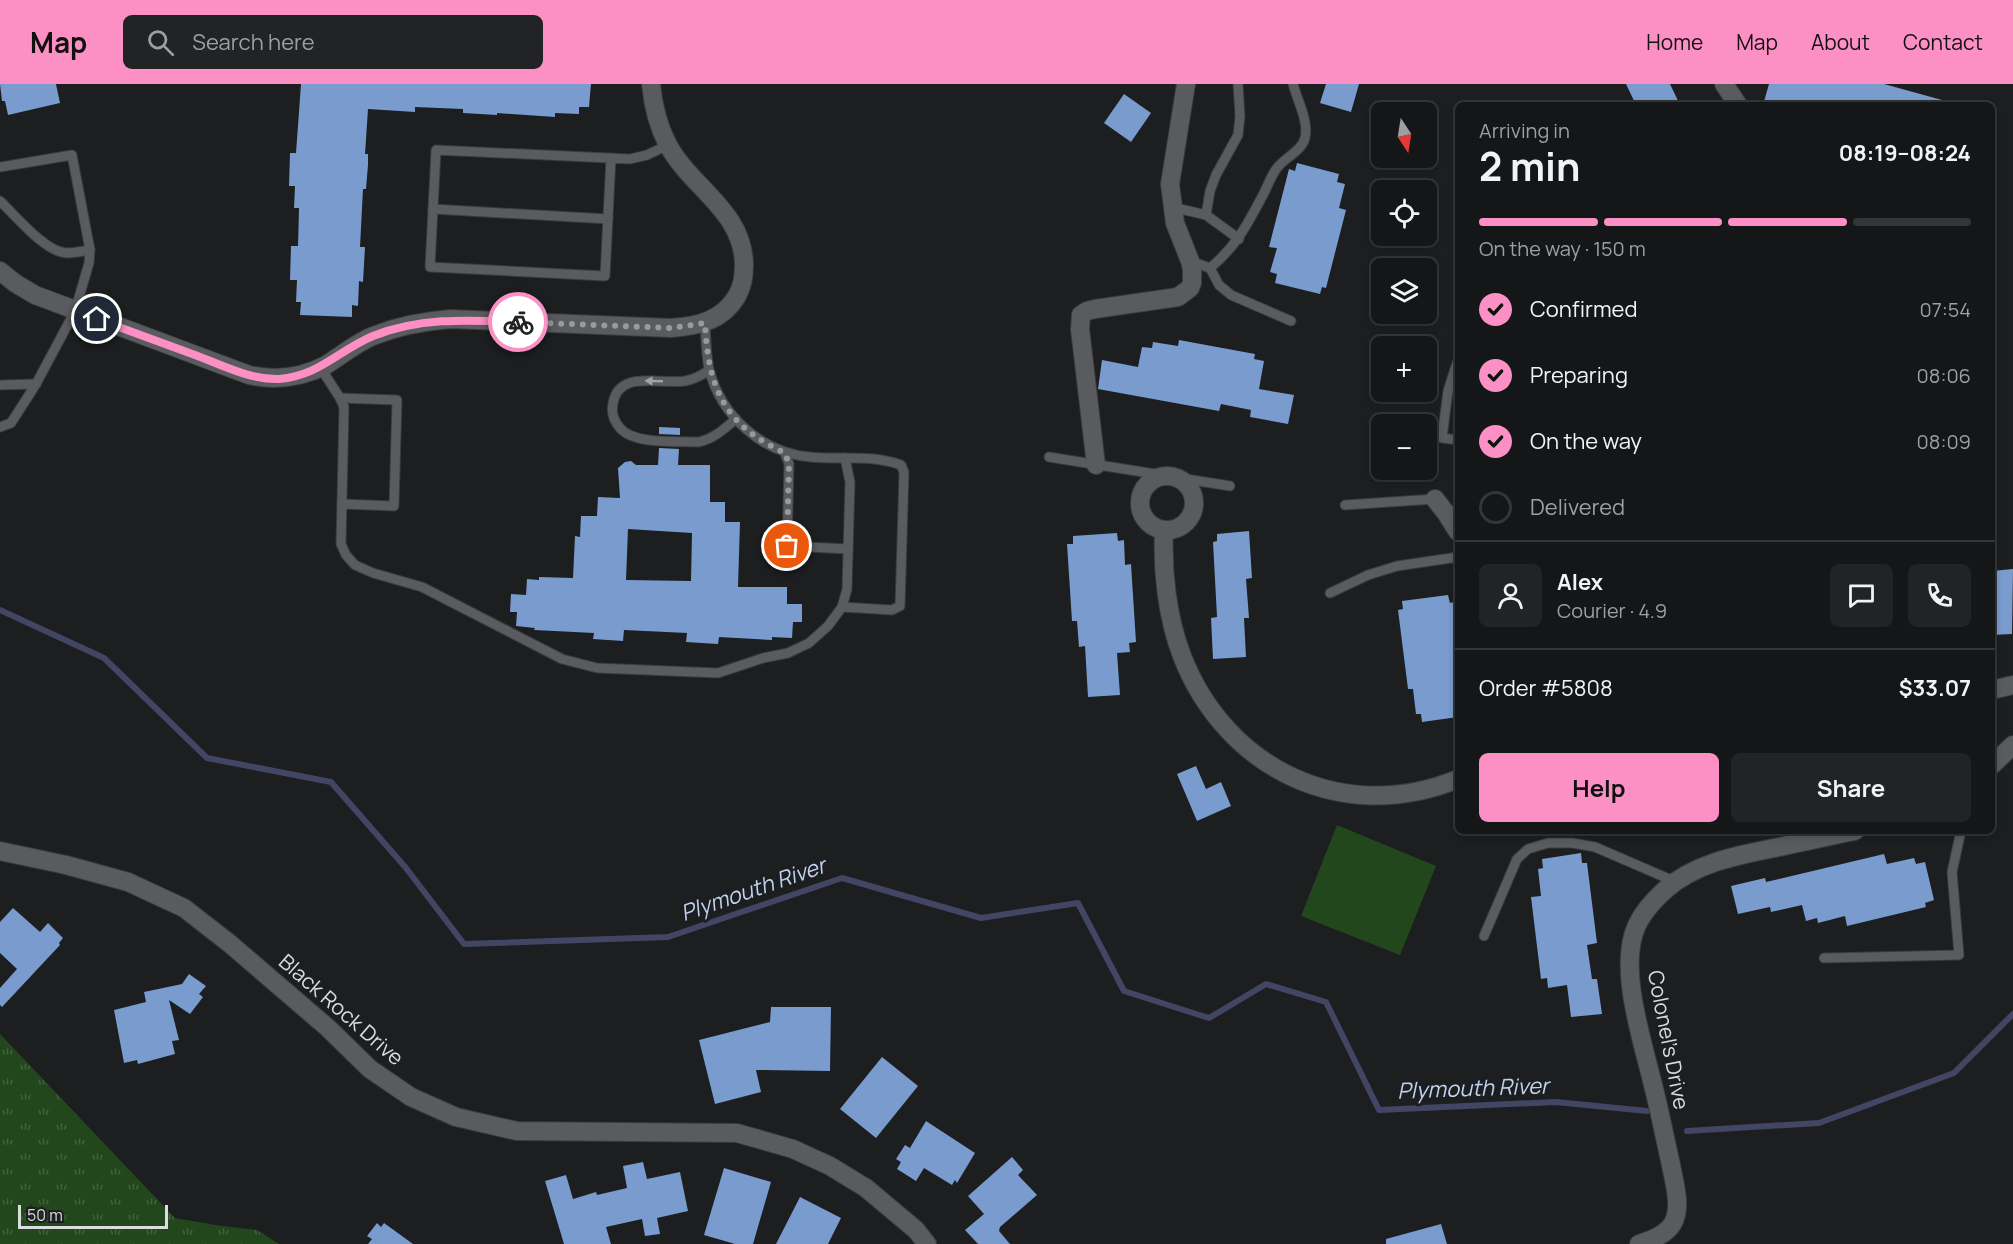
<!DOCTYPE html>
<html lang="en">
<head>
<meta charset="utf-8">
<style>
	body { margin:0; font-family:Manrope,sans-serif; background:#222325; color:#f1f3f6; height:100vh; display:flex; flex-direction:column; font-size:22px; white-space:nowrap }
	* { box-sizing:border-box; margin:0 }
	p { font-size:20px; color:#9d9fa2 }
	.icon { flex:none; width:33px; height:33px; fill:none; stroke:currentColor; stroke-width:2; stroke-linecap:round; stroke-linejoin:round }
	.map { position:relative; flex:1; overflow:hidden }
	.sheet { position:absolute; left:1455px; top:18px; width:540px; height:732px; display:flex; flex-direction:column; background:#151618; border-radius:9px; box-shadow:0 3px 9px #0003,0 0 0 2px #343537 }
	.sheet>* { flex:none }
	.needle { width:39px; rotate:168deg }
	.tools { position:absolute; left:1371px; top:18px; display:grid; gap:12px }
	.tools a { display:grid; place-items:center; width:66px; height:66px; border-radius:9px; background:#151618; box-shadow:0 3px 9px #0003,0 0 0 2px #343537; font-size:30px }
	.scale { position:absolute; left:18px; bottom:15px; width:150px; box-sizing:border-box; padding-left:6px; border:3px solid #dbdcdd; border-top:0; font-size:16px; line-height:21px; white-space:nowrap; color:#dbdcdd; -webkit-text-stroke:4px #1c1e20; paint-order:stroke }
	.pin { position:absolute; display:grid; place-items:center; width:51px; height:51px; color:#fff; margin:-26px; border:3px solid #fff; border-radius:50%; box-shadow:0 2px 6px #0007 }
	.courier { position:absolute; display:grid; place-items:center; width:60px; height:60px; margin:-30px; border:4px solid #fc8fc3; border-radius:50%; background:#fff; color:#222; box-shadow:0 2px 8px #0007 }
	.overview em { font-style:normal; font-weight:700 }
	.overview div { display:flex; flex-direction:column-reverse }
	.overview { display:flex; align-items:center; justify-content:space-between; height:102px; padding:0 24px }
	h1 { font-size:39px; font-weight:700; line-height:45px }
	.bar { display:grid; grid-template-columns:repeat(4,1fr); gap:9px 6px; align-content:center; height:72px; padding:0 24px }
	.bar i { height:8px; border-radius:4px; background:#343537 }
	.bar .on { background:#fc8fc3 }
	.bar p { grid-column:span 4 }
	.line { display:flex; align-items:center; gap:15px; padding:0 24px; border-top:2px solid #343537 }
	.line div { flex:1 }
	.round { display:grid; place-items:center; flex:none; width:63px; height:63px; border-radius:9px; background:#222325 }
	ol { padding:0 24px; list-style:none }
	li { display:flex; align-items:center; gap:18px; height:66px }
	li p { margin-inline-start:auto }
	li .icon { padding:6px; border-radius:50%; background:#fc8fc3; color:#111; stroke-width:4 }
	li:last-child { color:#9d9fa2 }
	li i { width:33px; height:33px; border:3px solid #343537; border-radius:50% }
	.primary-button { display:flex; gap:12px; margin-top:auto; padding:12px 24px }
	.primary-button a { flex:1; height:69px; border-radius:9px; background:#fc8fc3; color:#111; font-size:24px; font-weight:700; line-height:69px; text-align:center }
	.primary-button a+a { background:#222325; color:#f1f3f6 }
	header { display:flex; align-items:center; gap:36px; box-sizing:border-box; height:84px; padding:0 30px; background:#fc8fc3; color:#111 }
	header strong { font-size:28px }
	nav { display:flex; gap:33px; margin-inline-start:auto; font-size:21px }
	.search { width:420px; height:54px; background:#222325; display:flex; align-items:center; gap:15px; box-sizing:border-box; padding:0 21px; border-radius:9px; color:#9d9fa2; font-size:22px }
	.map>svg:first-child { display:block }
</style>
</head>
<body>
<header>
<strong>Map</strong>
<div class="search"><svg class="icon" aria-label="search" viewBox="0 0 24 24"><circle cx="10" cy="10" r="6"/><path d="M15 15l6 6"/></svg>Search here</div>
<nav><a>Home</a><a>Map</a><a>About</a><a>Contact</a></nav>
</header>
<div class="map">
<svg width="2013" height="1160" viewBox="0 0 2013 1160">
	<defs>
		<pattern id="grass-tufts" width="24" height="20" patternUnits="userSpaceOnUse" patternTransform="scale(1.5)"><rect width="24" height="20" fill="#23471d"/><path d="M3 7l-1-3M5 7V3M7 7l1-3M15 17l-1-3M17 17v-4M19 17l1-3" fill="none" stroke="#42613d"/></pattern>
	</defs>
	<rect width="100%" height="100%" fill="#1c1e20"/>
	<polygon fill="url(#grass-tufts)" points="0,950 175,1134 215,1141 257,1146 279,1160 0,1160"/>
	<polygon fill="#23471d" points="1337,741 1436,782 1400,871 1301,832"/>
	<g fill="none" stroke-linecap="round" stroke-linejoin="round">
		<g stroke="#424664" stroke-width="6">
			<polyline points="0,526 104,574 207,674 331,698 406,784 464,860 668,853 842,794 981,834 1078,819 1124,907 1209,934 1266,900 1326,918 1379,1026 1556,1018 1647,1027"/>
			<polyline points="1687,1047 1819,1039 1954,989 2013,930"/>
		</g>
	</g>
	<g fill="#799bce" fill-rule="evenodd">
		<polygon points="0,0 56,0 60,19 8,31 5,17 2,17"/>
		<polygon points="301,0 591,0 589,23 579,23 579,30 555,29 555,33 497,29 497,31 463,29 463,25 415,23 415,28 368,25 365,70 368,70 368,81 366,105 363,105 360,163 365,163 363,198 359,197 358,222 352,221 352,233 300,231 301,218 296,218 297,196 290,196 291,162 298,162 299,124 294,124 295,102 289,102 290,69 296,69"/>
		<polygon points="1326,0 1359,0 1351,28 1320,19"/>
		<polygon points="1626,0 1670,0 1680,21 1636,21"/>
		<polygon points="1769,0 1884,0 1942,16 1941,21 1763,21"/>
		<polygon points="1124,10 1151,29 1131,58 1104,39"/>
		<polygon points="1297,79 1339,90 1337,98 1345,100 1339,124 1346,126 1326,204 1322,203 1320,210 1275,199 1277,190 1270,188 1277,164 1269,163 1289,85 1295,87"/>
		<polygon points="1179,256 1255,270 1254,275 1264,277 1259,305 1294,311 1288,340 1250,333 1251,326 1221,320 1219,327 1098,305 1102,276 1138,283 1142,263 1152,264 1153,258 1178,262"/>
		<polygon points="659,343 680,344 680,351 659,350"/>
		<path d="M659 364 679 365 678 381H710V418H725V438H740L738 503H787V520H802V538H793L792 554 772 553V556L719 553 718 560 686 558 687 549 624 546 623 557 593 555 594 549 534 546 535 544 516 542 517 528H510L511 510 526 511 527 495 539 496V493L573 494 575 452 580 453 581 432H597L598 413 620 414 618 384 625 378 631 377 636 381H658ZM628 445 692 449 691 497 626 496Z"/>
		<polygon points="1249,447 1252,494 1246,495 1249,534 1244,534 1246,573 1213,575 1211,534 1217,533 1213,458 1217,457 1217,450"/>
		<polygon points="1117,449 1118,457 1124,456 1125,481 1131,480 1136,558 1129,559 1130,568 1117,569 1120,611 1088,613 1085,562 1079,563 1077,537 1072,537 1067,460 1073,460 1073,452"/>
		<polygon points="2013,485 2012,550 1992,551 1992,487"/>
		<polygon points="1448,511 1450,519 1454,518 1458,545 1458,633 1422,638 1421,630 1416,630 1413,605 1408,605 1398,526 1403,525 1402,517"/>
		<polygon points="1196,682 1206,705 1221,698 1231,722 1197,737 1177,690"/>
		<polygon points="1581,769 1582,779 1587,779 1597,859 1587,861 1592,895 1597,895 1602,930 1571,933 1567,901 1548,904 1547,894 1541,895 1531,813 1541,812 1538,785 1543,784 1542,775"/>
		<polygon points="1884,770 1887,780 1914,774 1916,780 1925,778 1934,816 1925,819 1926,823 1847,842 1845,832 1818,839 1817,834 1806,837 1802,821 1771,828 1770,823 1738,830 1731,802 1765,794 1766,798"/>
		<polygon points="13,824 40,848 48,839 63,854 59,859 60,861 2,923 0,921 0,904 17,885 0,869 0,838"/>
		<polygon points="189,890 206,902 199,910 203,913 190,930 169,916 179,956 172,957 175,970 138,980 137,976 124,979 114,926 146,918 144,908 182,900"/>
		<polygon points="771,923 831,923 830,987 756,986 761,1008 715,1020 699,956 770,938"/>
		<polygon points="882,973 918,1002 876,1054 840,1025"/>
		<polygon points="926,1037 975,1069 957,1099 955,1096 952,1101 924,1084 916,1097 897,1085 901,1078 896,1075 905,1061 910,1064"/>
		<polygon points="1012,1073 1023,1086 1018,1091 1037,1111 1000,1143 999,1147 1010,1160 978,1160 965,1146 984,1130 968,1112"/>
		<polygon points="643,1078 647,1095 680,1088 688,1127 657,1134 660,1150 645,1152 642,1135 606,1143 611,1160 564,1160 545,1097 566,1091 573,1115 596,1108 597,1111 627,1104 623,1082"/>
		<polygon points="724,1084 771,1098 753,1160 735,1160 704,1151"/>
		<polygon points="800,1113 841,1134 828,1160 776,1160"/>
		<polygon points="377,1139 381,1143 384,1139 413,1160 368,1160 372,1155 367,1152"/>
		<polygon points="1441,1140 1447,1160 1386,1160 1386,1155"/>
	</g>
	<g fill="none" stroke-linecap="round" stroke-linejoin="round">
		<g stroke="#3a3b3c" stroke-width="11">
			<g id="lane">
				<polyline points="611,74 605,192 430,183 436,66 630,75 647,71 668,61"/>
				<polyline points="0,83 72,71 90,166 89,179 75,227 36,300 11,339 0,343"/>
				<path d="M0 117C16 132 44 167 66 169 74 169 83 167 90 166"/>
				<polyline points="1172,123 1206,131 1239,155"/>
				<polyline points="433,125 608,135"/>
				<polyline points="1206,131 1210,107 1216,91 1238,51 1240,32 1238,0"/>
				<path d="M1190 177 1210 184C1237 162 1248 139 1264 109 1268 101 1271 92 1277 84 1284 74 1302 67 1305 54 1309 37 1297 16 1293 0"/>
				<polyline points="1210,184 1219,201 1231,211 1291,237"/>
				<path d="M705 239C706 255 706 270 709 285 721 332 762 369 810 373 841 376 872 370 901 381L904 388 900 522 892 526 842 523"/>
				<polyline points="1458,276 1448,307 1442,354 1458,356"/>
				<polyline points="320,283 340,314 344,323 341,460 346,471 355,481 373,489 422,503 562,575 597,584 718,589 763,574 788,569 809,559 828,542 842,523 847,505 850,398 845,374"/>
				<path d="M709 286C701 292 695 295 685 297 662 301 619 285 613 319 611 328 614 337 620 344 634 361 679 357 699 358 715 354 724 345 736 335"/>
				<polyline points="0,301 36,300"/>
				<polyline points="340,314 397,316 394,422 342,420"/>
				<polyline points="785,369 789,380 787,462 848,465"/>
				<polyline points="1049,373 1230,402"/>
				<polyline points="1345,421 1435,415"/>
				<polyline points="1330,509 1368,491 1397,482 1458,473"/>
				<polyline points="1484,852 1517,775 1528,765 1548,759 1572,759 1595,763 1676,798"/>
				<polyline points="1824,874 1959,871 1952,788 1961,747"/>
			</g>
		</g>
		<g stroke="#3a3b3c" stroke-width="20">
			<g id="street">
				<polyline points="1724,0 1738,21"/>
				<path d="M0 187 15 199 35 211 249 291C276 297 301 294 326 281 342 271 356 259 373 252 398 242 424 237 451 235L671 244C698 242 722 237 737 212 742 203 744 193 744 182 744 127 692 105 668 61 658 42 653 21 651 0"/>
				<polyline points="1096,381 1080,245 1081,231 1087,227 1095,225 1178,213 1190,204 1192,199 1192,185 1190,177 1175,139 1170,100 1186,0"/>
				<circle cx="1167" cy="419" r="27"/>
				<polyline points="1435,415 1446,429 1458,448"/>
				<path d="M1164 446C1162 486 1167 533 1182 572 1226 685 1343 742 1458 695"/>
				<polyline points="1992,606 2013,601"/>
				<polyline points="1992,681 2013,661"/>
				<polyline points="0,767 66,781 128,798 184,824 229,859 328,944 370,985 411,1013 456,1033 517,1047 737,1049 793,1065 830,1082 866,1104 916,1146 927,1160"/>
				<path d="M1639 1160C1651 1156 1666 1151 1673 1139 1682 1123 1674 1098 1671 1081 1665 1055 1660 1028 1653 1001 1643 958 1617 883 1637 841 1643 828 1655 815 1665 806 1696 778 1740 771 1779 763 1804 758 1829 752 1855 747"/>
			</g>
		</g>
		<use href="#lane" stroke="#5a5b5e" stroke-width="9"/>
		<use href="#street" stroke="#5a5b5e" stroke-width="18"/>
	</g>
	<defs><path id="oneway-solid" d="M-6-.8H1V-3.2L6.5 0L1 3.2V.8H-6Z" transform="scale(1.5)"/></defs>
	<use fill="#a1a2a4" href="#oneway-solid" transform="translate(654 297) rotate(-178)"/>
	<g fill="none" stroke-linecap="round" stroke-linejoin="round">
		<path stroke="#989a9b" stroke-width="6" stroke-dasharray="0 10.8" d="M518 238 671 244 705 239C708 304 724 341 785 369L789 380 787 462"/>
		<path stroke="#fc8fc3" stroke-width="8" d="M97 235C130 247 163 259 195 271 222 281 250 296 279 295 319 292 339 266 373 252 421 233 468 236 518 238"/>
	</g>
	<g text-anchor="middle" stroke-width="6" stroke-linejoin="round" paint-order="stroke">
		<g font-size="21" fill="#dbdcdd" stroke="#1c1e20">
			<text transform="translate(341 926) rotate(41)" y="7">Black Rock Drive</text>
			<text transform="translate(1668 956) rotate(79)" y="7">Colonel's Drive</text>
		</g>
		<g font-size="22" font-style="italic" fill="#c1d2f0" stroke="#1c1e20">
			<text transform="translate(753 805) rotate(-19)" y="8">Plymouth River</text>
			<text transform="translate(1473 1004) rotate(-2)" y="8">Plymouth River</text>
		</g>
	</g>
</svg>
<div class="tools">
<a><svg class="needle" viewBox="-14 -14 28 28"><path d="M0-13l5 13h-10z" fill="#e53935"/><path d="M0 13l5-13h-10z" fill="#9d9fa2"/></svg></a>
<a><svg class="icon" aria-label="locate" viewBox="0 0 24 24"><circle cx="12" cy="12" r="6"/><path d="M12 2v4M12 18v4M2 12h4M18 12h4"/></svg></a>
<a><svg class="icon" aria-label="layers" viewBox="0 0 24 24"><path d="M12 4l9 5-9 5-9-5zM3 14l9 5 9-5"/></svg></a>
<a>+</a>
<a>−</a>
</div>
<div class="scale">50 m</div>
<div class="pin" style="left:787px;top:462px;background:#ea580c"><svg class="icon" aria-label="bag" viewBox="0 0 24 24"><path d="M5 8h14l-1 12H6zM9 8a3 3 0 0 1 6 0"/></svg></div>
<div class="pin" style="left:97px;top:235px;background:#1f2937"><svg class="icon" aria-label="home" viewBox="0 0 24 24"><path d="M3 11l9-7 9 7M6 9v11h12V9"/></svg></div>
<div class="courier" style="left:518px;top:238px"><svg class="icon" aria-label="bike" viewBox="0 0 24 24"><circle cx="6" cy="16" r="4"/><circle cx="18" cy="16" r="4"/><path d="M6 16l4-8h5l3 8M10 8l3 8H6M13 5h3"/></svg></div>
<section class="sheet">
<div class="overview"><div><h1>2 min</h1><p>Arriving in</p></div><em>08:19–08:24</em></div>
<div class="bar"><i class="on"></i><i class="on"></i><i class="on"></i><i></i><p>On the way · 150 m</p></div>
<ol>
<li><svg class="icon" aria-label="check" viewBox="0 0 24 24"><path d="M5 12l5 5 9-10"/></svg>Confirmed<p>07:54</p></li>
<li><svg class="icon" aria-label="check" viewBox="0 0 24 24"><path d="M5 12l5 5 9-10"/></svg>Preparing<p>08:06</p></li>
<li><svg class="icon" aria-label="check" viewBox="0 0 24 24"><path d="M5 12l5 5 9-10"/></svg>On the way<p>08:09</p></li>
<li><i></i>Delivered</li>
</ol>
<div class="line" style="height:108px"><a class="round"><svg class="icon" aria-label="person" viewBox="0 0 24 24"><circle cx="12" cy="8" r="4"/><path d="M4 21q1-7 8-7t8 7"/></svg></a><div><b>Alex</b><p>Courier · 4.9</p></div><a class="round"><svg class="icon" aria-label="chat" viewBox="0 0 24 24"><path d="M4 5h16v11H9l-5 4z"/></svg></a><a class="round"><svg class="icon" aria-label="phone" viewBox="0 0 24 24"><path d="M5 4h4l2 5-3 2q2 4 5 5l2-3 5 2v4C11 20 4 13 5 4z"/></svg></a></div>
<div class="line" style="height:78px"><div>Order #5808</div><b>$33.07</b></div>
<div class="primary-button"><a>Help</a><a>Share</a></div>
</section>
</div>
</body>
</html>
